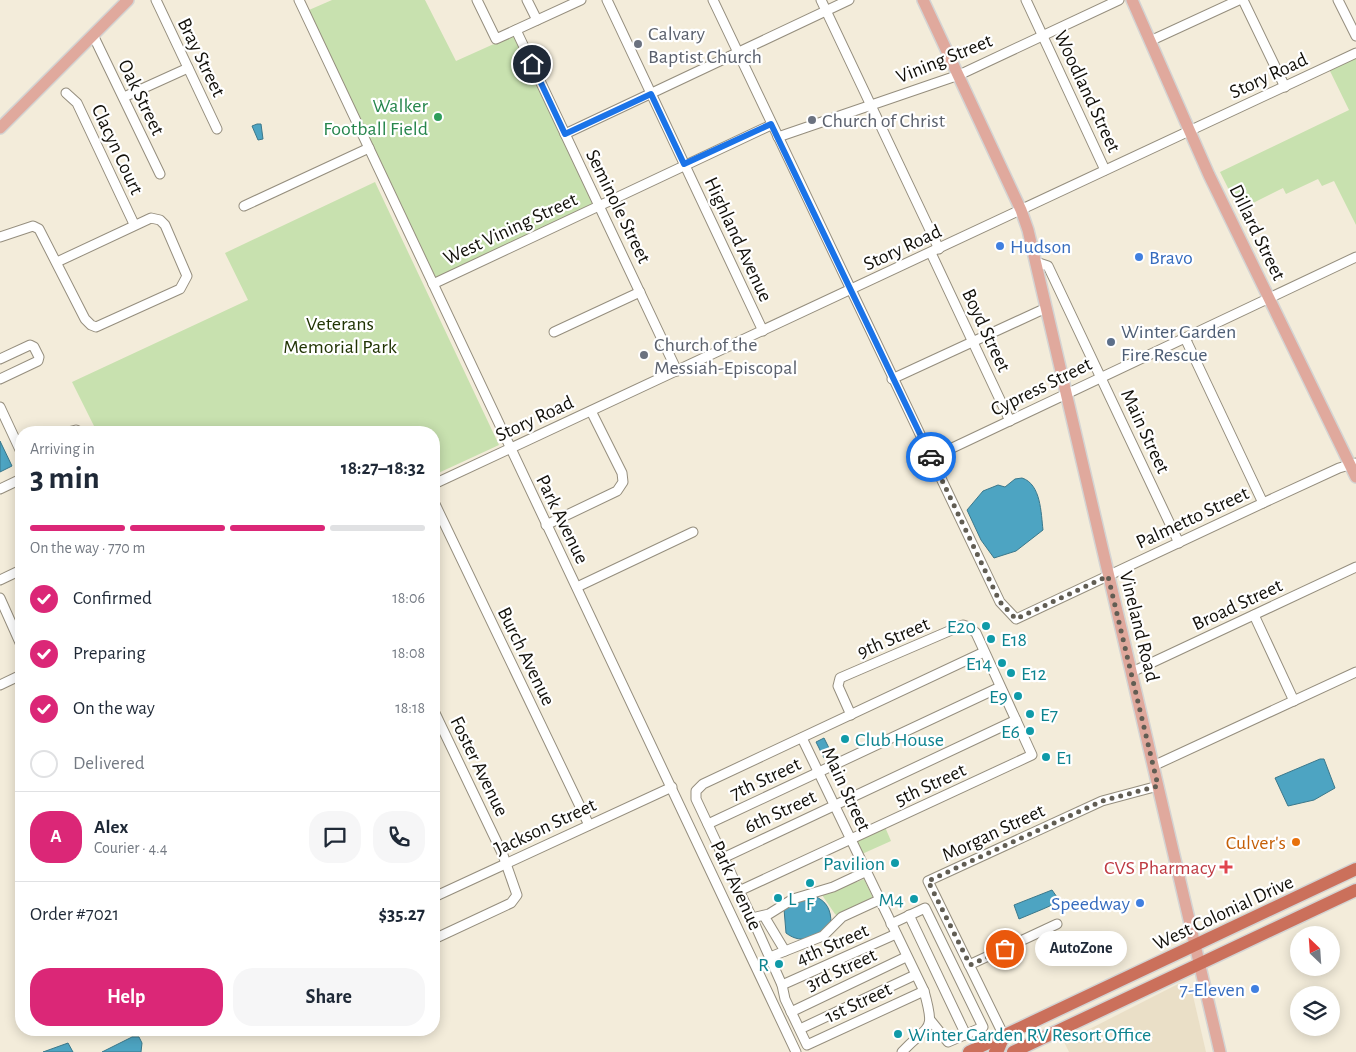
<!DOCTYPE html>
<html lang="en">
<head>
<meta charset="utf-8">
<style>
	body { margin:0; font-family:"Alegreya Sans",sans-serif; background:#f6f6f7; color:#1f2937; height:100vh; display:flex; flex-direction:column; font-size:19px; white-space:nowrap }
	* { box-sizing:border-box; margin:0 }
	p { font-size:16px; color:#747a83 }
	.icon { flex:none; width:28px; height:28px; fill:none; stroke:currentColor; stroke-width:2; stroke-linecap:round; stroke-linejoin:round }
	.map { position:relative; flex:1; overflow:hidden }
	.panel { position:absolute; left:15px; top:426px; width:425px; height:610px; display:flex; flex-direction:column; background:#fff; border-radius:20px; box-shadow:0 2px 12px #0003 }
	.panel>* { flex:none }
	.needle { width:32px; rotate:335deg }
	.buttons { position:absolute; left:1290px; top:926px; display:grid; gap:10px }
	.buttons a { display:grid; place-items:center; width:50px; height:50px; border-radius:50%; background:#fff; box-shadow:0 2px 12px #0003; font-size:25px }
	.pin { position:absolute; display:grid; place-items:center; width:42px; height:42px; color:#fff; margin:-21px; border:2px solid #fff; border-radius:50%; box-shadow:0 1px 5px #0007 }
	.courier { position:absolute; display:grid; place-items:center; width:50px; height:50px; margin:-25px; border:4px solid #1a73e8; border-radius:50%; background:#fff; color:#222; box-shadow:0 1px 6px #0007 }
	.bubble { position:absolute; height:35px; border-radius:18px; background:#fff; box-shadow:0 2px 12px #0003; font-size:16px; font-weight:700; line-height:35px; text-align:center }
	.summary em { font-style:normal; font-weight:700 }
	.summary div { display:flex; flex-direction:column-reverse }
	.summary { display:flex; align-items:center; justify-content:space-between; height:85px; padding:0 15px }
	h1 { font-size:32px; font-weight:700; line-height:38px }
	.bar { display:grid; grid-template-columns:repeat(4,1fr); gap:8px 5px; align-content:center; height:60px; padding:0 15px }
	.bar i { height:6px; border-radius:4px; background:#e0e1e3 }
	.bar .active { background:#db2777 }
	.bar p { grid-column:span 4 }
	.line { display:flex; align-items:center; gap:12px; padding:0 15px; border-top:1px solid #e0e1e3 }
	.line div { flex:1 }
	.round { display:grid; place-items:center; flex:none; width:52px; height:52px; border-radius:20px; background:#f6f6f7 }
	ol { padding:0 15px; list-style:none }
	li { display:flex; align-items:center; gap:15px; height:55px }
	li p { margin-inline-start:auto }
	li .icon { padding:5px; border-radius:50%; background:#db2777; color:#fff; stroke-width:4 }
	li:last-child { color:#747a83 }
	li i { width:28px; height:28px; border:2px solid #e0e1e3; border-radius:50% }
	.button { display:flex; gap:10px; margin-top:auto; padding:10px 15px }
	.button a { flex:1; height:58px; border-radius:20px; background:#db2777; color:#fff; font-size:20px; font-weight:700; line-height:58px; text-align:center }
	.button a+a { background:#f6f6f7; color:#1f2937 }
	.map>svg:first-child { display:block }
</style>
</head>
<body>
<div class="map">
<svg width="1356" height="1052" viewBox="0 0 1356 1052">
	<rect width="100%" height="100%" fill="#f3ecda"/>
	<polygon fill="#eadfc7" points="1180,983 1191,987 1206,1052 1069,1052 1064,1042"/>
	<g fill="#c8e1af">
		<polygon points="332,0 425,0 456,61 514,35 594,204 436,278 309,10"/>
		<polygon points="1356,57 1356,225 1334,181 1322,186 1318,179 1286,194 1283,188 1239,210 1220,172 1349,110 1329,69"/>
		<polygon points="375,182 499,445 434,475 434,432 97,432 72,382 248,300 225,253"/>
		<polygon points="885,827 891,841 862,854 856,840"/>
		<polygon points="864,879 874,900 839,917 835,914 822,895 854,880 857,882"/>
	</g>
	<g fill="#4da4c2" stroke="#3b788b">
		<polygon points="257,124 261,124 263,139 258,140 252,126"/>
		<polygon points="0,441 12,466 0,472"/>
		<path d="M1022 478C1041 484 1041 513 1043 530L1016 551 994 558 981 540 967 510 983 491 998 485 1005 487 1015 479Z"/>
		<polygon points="824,738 832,754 824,758 816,742"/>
		<polygon points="1320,759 1324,759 1335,788 1314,800 1288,806 1275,778"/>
		<polygon points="1052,890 1057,897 1052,905 1043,909 1019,919 1014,905"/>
		<path d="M814 896C827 901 831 910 831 923 817 936 803 946 786 933L784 909 798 899Z"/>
		<polygon points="132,1037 139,1037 142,1043 141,1052 102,1052"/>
		<polygon points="68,1043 73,1052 43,1052"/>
	</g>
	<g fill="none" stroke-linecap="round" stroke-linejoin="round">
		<g stroke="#958e7e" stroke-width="11">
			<g id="minor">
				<polyline points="156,0 217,129"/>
				<polyline points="299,0 796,1052"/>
				<polyline points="477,0 496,39 581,0"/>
				<polyline points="527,0 537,20"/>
				<polyline points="607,0 763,331"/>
				<polyline points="713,0 1000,602 1016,619 1263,503 1339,468 1356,463"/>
				<polyline points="821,0 939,249"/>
				<polyline points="1026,0 1105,170"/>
				<polyline points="1243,0 1285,87"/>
				<polyline points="1338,0 1356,36"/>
				<polyline points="516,30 677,371"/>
				<polyline points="93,35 160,174"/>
				<polyline points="1150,41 1239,0"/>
				<polyline points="66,93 77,103 134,224"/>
				<polyline points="124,97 188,68"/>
				<polyline points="565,134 849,0"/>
				<polyline points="778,137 959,75 1119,0"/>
				<polyline points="244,206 369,148"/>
				<polyline points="0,237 33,226 39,229 85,319 91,325 96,327 180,289 187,276 165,225 160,220 151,218 57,262"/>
				<polyline points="931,253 1010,421"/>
				<polyline points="1036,262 1048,266 1179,543"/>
				<polyline points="433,284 771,125"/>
				<polyline points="554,332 640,292"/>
				<polyline points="1185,338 1263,503"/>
				<polyline points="0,359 30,345 34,347 39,357 38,361 0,379"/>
				<polyline points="892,379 1046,308"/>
				<polyline points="0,407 21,452"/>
				<polyline points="68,432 76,430 80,432"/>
				<polyline points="931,458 1356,257"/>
				<polyline points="434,484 1356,53"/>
				<polyline points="0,489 21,479"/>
				<polyline points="434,502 589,825"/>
				<polyline points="546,525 617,491 623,482 622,473 591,411"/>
				<polyline points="0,580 21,570"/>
				<polyline points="577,587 693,532"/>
				<polyline points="0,598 21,645"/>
				<polyline points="1254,615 1294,701"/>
				<polyline points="1132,672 1356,567"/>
				<polyline points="0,685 21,675"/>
				<polyline points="434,711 503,855 517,895 511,903 434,939"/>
				<path d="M802 738 924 991C936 1034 929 1023 902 1052"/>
				<polyline points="1153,766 1356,672"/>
				<polyline points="708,824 1000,687"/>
				<polyline points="723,858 1016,720"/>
				<polyline points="865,872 833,887 793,899 769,914 752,918 696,799 696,791 703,784 984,652"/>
				<polyline points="739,891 1032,755 976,633 969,627 963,625 840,678 838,686 851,715"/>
				<polyline points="434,897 672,787"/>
				<polyline points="909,915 966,1035"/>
				<polyline points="764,916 785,951"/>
				<polyline points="752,918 782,985 785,999 807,1045 924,991"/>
				<polyline points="891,924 925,908 983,1027 948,1042 931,1021"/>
				<polyline points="770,957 823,936 842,917 879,900"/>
				<polyline points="969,965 1057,924"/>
				<polyline points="782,985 896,934"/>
				<polyline points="791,1012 906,957"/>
				<polyline points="800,1029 915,975"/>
				<polyline points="1004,1036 928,881 1102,801 1158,786"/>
			</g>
		</g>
		<g stroke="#d4d4d3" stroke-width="14">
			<g id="major">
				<polyline points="923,0 1021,210 1028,230 1220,1052"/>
				<polyline points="1132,0 1209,175 1356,477"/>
				<polyline points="0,128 128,0"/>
			</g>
		</g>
		<g stroke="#d4d4d3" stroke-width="15">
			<g id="highway">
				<polyline points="969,1052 1356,869"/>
				<polyline points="995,1052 998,1050 1004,1036"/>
				<polyline points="1013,1052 1356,890"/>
			</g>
		</g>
		<use href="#minor" stroke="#fff" stroke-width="9"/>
		<use href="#major" stroke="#e0a99d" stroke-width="11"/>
		<use href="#highway" stroke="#cb705b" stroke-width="12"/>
	</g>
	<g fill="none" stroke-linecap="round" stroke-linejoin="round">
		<polyline stroke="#615d53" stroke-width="5" stroke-dasharray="0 9" points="931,457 1000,602 1016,619 1108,576 1158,786 1102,801 928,881 970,965 1005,949"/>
		<polyline stroke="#1a73e8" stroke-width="6" points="532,64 565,134 651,94 684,164 771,124 931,457"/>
	</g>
	<g fill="#6b7280" stroke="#fff" stroke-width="2">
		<circle cx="638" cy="44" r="5"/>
		<circle cx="812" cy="120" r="5"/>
		<circle cx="644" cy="355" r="5"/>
	</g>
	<circle fill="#2e9e5b" stroke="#fff" stroke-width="2" cx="438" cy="117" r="5"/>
	<g fill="#3f7fe0" stroke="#fff" stroke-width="2">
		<circle cx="1000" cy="246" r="5"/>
		<circle cx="1139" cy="257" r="5"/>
		<circle cx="1140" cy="903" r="5"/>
		<circle cx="1255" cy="989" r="5"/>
	</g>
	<circle fill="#5c6f8a" stroke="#fff" stroke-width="2" cx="1111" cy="342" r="5"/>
	<g fill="#0f9aa8" stroke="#fff" stroke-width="2">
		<circle cx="986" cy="626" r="5"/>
		<circle cx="991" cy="639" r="5"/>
		<circle cx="1002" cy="663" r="5"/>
		<circle cx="1011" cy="673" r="5"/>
		<circle cx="1018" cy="696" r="5"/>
		<circle cx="1030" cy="714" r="5"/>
		<circle cx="1030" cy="731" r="5"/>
		<circle cx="845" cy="739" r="5"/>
		<circle cx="1046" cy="757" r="5"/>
		<circle cx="895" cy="863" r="5"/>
		<circle cx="810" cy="883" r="5"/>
		<circle cx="778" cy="898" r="5"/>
		<circle cx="914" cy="899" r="5"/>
		<circle cx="779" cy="964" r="5"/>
		<circle cx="898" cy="1034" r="5"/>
	</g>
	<circle fill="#e8710a" stroke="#fff" stroke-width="2" cx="1296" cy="842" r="5"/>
	<path fill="#e0444e" stroke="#fff" stroke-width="2" d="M1223.5 859.5h5v5h5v5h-5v5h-5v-5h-5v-5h5z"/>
	<g text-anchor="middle" stroke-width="4.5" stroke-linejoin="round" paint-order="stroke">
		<g font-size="20" fill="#5b616d" stroke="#fff" text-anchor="start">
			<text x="648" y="40">Calvary<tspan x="648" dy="23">Baptist Church</tspan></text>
			<text x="822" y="127">Church of Christ</text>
			<text x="654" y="351">Church of the<tspan x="654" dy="23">Messiah-Episcopal</tspan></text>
		</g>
		<g font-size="20" fill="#12100a" stroke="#fff">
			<text transform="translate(202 57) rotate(64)" y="7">Bray Street</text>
			<text transform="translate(944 58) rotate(-22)" y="7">Vining Street</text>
			<text transform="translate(1268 75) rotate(-25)" y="7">Story Road</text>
			<text transform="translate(1088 91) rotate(65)" y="7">Woodland Street</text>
			<text transform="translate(142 97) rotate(64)" y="7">Oak Street</text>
			<text transform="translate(118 149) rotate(65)" y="7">Clacyn Court</text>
			<text transform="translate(619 206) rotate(64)" y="7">Seminole Street</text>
			<text transform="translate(510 228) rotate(-25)" y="7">West Vining Street</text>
			<text transform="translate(1258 232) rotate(64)" y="7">Dillard Street</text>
			<text transform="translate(739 239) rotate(65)" y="7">Highland Avenue</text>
			<text transform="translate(902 247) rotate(-25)" y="7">Story Road</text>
			<text transform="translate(987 330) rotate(65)" y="7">Boyd Street</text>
			<text transform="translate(1041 386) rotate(-26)" y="7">Cypress Street</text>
			<text transform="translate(534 418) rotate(-25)" y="7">Story Road</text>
			<text transform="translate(1146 431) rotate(65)" y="7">Main Street</text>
			<text transform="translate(1192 517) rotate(-25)" y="7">Palmetto Street</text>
			<text transform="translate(563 519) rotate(64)" y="7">Park Avenue</text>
			<text transform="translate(1237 604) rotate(-25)" y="7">Broad Street</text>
			<text transform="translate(1140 626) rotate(76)" y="7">Vineland Road</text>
			<text transform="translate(893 637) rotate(-23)" y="7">9th Street</text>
			<text transform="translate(527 656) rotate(64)" y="7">Burch Avenue</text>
			<text transform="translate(480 766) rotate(64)" y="7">Foster Avenue</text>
			<text transform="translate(765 778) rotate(-25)" y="7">7th Street</text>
			<text transform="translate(930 784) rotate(-25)" y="7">5th Street</text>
			<text transform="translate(847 789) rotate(65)" y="7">Main Street</text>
			<text transform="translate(780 811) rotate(-25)" y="7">6th Street</text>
			<text transform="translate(545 826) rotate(-25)" y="7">Jackson Street</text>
			<text transform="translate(993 832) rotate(-25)" y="7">Morgan Street</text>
			<text transform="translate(737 885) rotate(65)" y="7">Park Avenue</text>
			<text transform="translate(1223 912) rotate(-25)" y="7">West Colonial Drive</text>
			<text transform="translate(832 944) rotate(-24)" y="7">4th Street</text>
			<text transform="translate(841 969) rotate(-25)" y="7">3rd Street</text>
			<text transform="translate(858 1002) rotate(-25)" y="7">1st Street</text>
		</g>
		<g font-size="20" fill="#27864d" stroke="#fff" text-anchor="end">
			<text x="428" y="112">Walker<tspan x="428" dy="23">Football Field</tspan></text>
		</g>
		<g font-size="20" fill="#366cbe" stroke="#fff" text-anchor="start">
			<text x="1010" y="253">Hudson</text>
			<text x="1149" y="264">Bravo</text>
			<text x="1130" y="910" text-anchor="end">Speedway</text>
			<text x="1245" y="996" text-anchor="end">7-Eleven</text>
		</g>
		<g font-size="20" fill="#213404" stroke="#fff">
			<text x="340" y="330">Veterans<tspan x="340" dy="23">Memorial Park</tspan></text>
		</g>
		<g font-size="20" fill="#4e5e75" stroke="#fff" text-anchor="start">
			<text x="1121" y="338">Winter Garden<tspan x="1121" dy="23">Fire Rescue</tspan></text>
		</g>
		<g font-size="20" fill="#0d838f" stroke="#fff" text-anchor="end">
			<text x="976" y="633">E20</text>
			<text x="1001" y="646" text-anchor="start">E18</text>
			<text x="992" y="670">E14</text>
			<text x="1021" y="680" text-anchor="start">E12</text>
			<text x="1008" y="703">E9</text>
			<text x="1040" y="721" text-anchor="start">E7</text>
			<text x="1020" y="738">E6</text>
			<text x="855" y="746" text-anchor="start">Club House</text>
			<text x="1056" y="764" text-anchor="start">E1</text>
			<text x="885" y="870">Pavilion</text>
			<text x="788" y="905" text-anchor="start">L</text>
			<text x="904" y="906">M4</text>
			<text x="810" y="910" text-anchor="middle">F</text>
			<text x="769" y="971">R</text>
			<text x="908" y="1041" text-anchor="start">Winter Garden RV Resort Office</text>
		</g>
		<g font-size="20" fill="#c56008" stroke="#fff" text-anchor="end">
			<text x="1286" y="849">Culver's</text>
		</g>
		<g font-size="20" fill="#be3a42" stroke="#fff" text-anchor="end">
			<text x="1216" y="874">CVS Pharmacy</text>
		</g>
	</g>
</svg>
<div class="buttons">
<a><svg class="needle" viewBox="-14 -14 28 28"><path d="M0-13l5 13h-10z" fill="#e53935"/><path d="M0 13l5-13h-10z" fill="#747a83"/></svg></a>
<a><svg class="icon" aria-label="layers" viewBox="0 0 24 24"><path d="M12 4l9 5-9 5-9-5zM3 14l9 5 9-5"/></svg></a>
</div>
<div class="pin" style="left:1005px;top:949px;background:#ea580c"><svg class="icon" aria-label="bag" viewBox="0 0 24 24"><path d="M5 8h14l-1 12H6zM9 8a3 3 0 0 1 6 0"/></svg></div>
<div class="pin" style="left:532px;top:64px;background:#1f2937"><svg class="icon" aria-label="home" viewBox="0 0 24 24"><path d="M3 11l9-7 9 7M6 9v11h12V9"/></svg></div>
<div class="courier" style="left:931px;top:457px"><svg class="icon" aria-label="car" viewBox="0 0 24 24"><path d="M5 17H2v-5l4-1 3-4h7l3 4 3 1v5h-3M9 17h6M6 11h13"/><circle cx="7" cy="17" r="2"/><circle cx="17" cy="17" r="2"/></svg></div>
<div class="bubble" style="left:1035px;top:931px;width:92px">AutoZone</div>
<section class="panel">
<div class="summary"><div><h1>3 min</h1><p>Arriving in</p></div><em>18:27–18:32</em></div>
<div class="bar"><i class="active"></i><i class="active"></i><i class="active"></i><i></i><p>On the way · 770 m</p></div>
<ol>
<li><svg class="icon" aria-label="check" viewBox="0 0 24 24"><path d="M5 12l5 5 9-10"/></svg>Confirmed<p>18:06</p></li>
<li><svg class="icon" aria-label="check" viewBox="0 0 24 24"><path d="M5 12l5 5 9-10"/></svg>Preparing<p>18:08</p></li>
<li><svg class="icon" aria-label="check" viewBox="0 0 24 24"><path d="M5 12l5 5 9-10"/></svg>On the way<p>18:18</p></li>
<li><i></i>Delivered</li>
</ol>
<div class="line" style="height:90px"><b class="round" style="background:#db2777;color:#fff">A</b><div><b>Alex</b><p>Courier · 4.4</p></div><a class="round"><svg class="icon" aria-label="chat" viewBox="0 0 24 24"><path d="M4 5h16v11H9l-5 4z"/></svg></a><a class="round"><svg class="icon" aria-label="phone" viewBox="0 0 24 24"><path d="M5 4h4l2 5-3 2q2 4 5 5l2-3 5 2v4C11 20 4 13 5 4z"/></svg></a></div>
<div class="line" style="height:65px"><div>Order #7021</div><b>$35.27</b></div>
<div class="button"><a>Help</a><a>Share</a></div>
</section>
</div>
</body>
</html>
